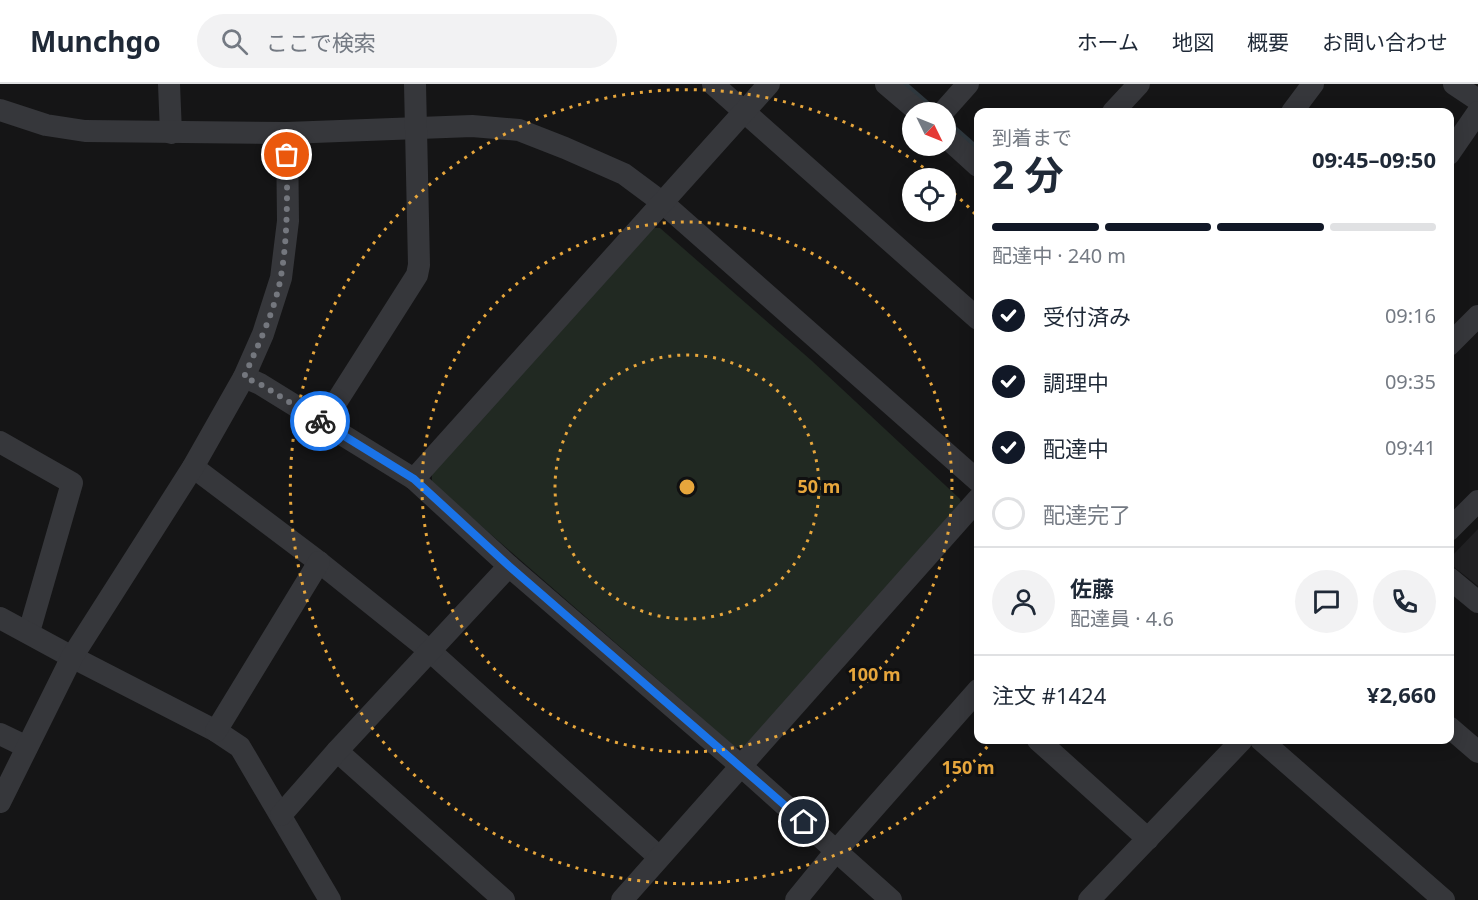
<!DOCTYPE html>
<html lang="ja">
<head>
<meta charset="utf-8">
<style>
	body { margin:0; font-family:"Noto Sans","Noto Sans JP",sans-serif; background:#f2f2f3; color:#1f2937; height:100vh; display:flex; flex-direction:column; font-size:22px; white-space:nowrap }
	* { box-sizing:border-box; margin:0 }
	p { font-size:20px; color:#747a83 }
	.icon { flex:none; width:33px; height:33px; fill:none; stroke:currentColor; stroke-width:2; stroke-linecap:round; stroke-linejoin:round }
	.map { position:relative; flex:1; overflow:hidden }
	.side { position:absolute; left:974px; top:24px; width:480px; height:636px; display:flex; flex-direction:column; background:#fff; border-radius:12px; box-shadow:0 3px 15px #0003 }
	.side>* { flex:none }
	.needle { width:39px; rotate:133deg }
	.buttons { position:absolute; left:902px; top:18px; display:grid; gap:12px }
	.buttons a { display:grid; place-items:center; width:54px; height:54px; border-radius:50%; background:#fff; box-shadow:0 3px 15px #0003; font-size:30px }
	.pin { position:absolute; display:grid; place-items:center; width:51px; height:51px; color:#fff; margin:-26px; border:3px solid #fff; border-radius:50%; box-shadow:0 2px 6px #0007 }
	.courier { position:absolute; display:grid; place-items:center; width:60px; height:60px; margin:-30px; border:4px solid #1a73e8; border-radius:50%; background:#fff; color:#222; box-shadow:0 2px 8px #0007 }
	.overview em { font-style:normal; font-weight:700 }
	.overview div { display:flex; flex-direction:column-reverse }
	.overview { display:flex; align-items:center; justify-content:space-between; height:102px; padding:0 18px }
	h1 { font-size:39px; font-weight:700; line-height:45px }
	.bar { display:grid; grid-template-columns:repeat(4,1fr); gap:9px 6px; align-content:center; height:72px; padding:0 18px }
	.bar i { height:8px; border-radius:4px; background:#e0e1e3 }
	.bar .active { background:#111827 }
	.bar p { grid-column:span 4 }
	.line { display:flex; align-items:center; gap:15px; padding:0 18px; border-top:2px solid #e0e1e3 }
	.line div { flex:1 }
	.round { display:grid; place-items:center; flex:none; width:63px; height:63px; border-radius:32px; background:#f2f2f3 }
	ol { padding:0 18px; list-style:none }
	li { display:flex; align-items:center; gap:18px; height:66px }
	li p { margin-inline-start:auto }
	li .icon { padding:6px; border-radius:50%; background:#111827; color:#fff; stroke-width:4 }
	li:last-child { color:#747a83 }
	li i { width:33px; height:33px; border:3px solid #e0e1e3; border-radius:50% }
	header { display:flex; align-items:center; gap:36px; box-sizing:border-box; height:84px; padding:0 30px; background:#fff; border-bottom:2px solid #e0e1e3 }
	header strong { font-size:28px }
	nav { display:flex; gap:33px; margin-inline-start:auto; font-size:21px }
	.search { width:420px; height:54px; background:#f2f2f3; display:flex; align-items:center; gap:15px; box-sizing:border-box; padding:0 21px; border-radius:33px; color:#747a83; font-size:22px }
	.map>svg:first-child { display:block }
</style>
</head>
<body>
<header>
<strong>Munchgo</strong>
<div class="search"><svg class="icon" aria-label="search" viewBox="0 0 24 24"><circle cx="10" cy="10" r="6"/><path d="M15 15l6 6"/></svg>ここで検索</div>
<nav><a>ホーム</a><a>地図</a><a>概要</a><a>お問い合わせ</a></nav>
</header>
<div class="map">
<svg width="1478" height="816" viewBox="0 0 1478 816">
	<rect width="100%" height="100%" fill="#151516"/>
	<polygon fill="#212123" points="1478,445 1478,502 1449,479 1449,475"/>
	<polygon fill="#212922" points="653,144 660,144 812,277 960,415 962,422 745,664 735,663 432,399 432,390"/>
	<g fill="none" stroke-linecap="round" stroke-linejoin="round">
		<g stroke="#2f383e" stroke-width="5">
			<polyline points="905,0 937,28"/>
			<polyline points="945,36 978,65"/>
		</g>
		<g stroke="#36373b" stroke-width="22">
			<polyline points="169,0 171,49"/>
			<polyline points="713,0 978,235"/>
			<polyline points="886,0 919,28"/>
			<polyline points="1454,0 1478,16"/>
			<polyline points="0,26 46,41 85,47 287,49 472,42 519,46 565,64 624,90 663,119 978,397"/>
			<polyline points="943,28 968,0"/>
			<polyline points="1113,28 1139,0"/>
			<polyline points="1292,28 1313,0"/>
			<polyline points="945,52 978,82"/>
			<polyline points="1449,70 1478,28"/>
			<polyline points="1449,261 1478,232"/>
			<polyline points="244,293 260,300 414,395 509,482 741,682 891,816"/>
			<polyline points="323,339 417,191 419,181 415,0"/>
			<polyline points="0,358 72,399 29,548"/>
			<polyline points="193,383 319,478 430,567 659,773"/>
			<polyline points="414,395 769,0"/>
			<polyline points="1449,446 1478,417"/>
			<polyline points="1449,494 1478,518"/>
			<polyline points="0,534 72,573 216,647 240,663 330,816"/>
			<polyline points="1449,643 1478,668"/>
			<polyline points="216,647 319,478"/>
			<polyline points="0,650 27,663"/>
			<polyline points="1038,656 1148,755"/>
			<polyline points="1261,656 1444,816"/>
			<polyline points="337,667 504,816"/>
			<polyline points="0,718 72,573 193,383 244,293 263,250 281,194 288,137 287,49"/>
			<polyline points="281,731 337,667 509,482"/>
			<polyline points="622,816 978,415"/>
			<polyline points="796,816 836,767 978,606"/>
			<polyline points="1089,816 1242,656"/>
		</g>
	</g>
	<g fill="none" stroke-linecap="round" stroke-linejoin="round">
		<path stroke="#74777e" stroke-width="6" stroke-dasharray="0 10.8" d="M287 71C287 112 288 152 281 192 275 227 258 261 244 293L260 300 320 337"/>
		<polyline stroke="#1a73e8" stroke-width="8" points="320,337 414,395 509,482 804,738"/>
	</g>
	<g fill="none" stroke="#e7a63c" stroke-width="3" stroke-dasharray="3 6">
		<circle cx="687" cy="403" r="132"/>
		<circle cx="687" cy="403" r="265"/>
		<path d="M993 656A397 397 0 1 1 937 94M947 103A397 397 0 0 1 977 132"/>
	</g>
	<circle cx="687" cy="403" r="9" fill="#e7a63c" stroke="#101011" stroke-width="3"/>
	<g font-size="18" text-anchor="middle" font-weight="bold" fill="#e7a63c" stroke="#101011" stroke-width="6" stroke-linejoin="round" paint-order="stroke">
		<text x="819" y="409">50 m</text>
		<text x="874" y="597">100 m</text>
		<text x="968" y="690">150 m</text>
	</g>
</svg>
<div class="buttons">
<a><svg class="needle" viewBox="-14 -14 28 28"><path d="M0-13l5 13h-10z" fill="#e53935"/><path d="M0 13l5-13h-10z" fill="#747a83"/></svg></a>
<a><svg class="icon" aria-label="locate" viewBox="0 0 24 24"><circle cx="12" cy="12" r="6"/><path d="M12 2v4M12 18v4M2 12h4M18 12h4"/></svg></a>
</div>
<div class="pin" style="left:287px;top:71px;background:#ea580c"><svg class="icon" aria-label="bag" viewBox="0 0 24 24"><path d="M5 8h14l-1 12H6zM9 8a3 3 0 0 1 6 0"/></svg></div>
<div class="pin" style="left:804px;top:738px;background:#1f2937"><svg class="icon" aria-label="home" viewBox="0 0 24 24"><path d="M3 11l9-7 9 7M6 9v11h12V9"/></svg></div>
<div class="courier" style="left:320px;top:337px"><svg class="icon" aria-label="bike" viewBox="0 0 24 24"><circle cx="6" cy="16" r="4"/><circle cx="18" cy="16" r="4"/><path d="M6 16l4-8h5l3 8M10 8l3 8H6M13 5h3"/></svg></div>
<section class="side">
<div class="overview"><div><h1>2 分</h1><p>到着まで</p></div><em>09:45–09:50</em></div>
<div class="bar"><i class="active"></i><i class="active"></i><i class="active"></i><i></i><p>配達中 · 240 m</p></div>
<ol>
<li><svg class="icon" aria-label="check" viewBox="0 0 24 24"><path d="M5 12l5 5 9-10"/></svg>受付済み<p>09:16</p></li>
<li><svg class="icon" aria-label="check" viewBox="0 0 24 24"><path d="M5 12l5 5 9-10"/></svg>調理中<p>09:35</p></li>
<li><svg class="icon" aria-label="check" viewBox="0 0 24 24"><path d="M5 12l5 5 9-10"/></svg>配達中<p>09:41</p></li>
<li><i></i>配達完了</li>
</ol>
<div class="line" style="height:108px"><a class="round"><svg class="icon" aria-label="person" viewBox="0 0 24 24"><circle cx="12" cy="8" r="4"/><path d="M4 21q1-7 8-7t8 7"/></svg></a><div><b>佐藤</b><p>配達員 · 4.6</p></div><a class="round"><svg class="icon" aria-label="chat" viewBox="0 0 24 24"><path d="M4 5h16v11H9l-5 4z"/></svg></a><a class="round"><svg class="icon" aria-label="phone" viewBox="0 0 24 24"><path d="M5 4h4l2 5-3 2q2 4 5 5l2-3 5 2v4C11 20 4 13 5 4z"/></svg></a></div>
<div class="line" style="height:78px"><div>注文 #1424</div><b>¥2,660</b></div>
</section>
</div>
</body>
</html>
